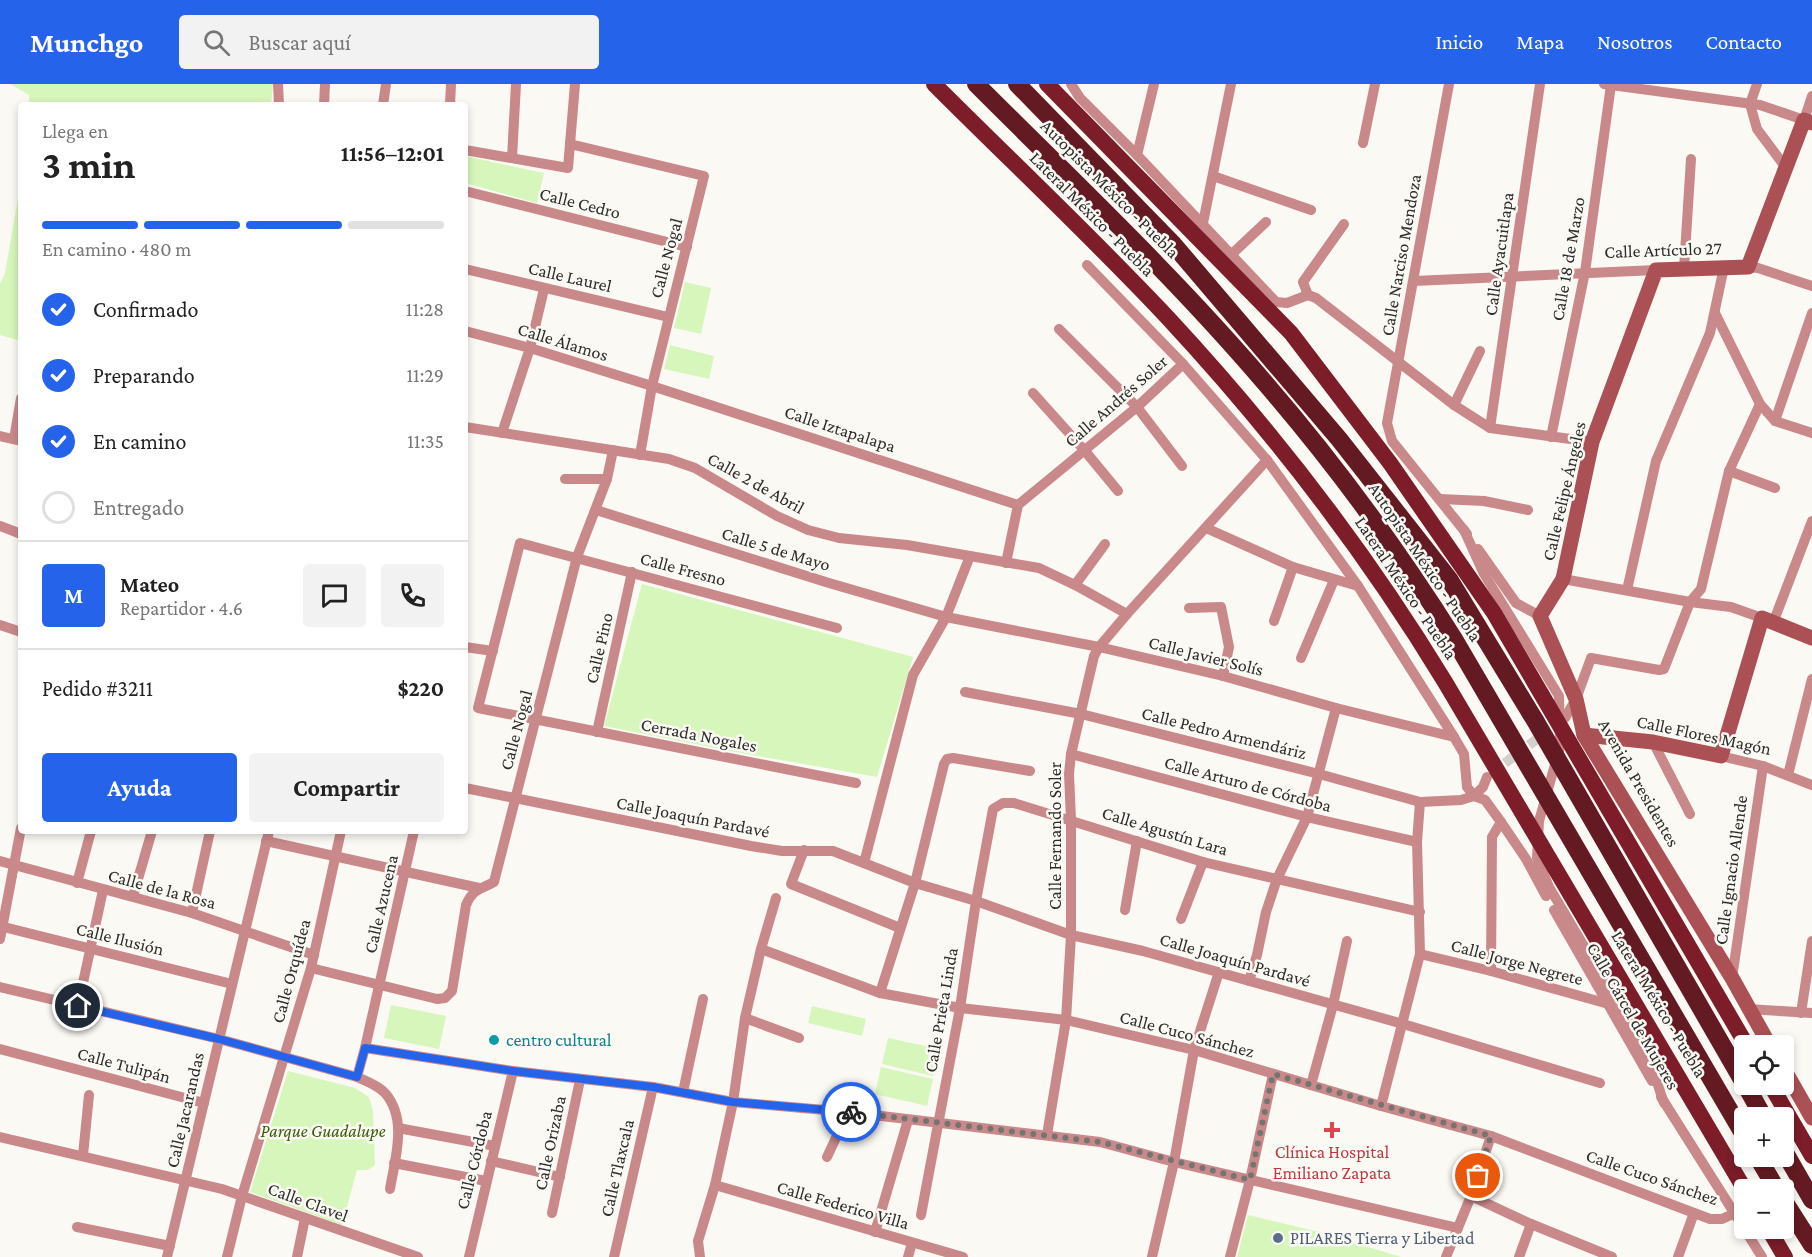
<!DOCTYPE html>
<html lang="es">
<head>
<meta charset="utf-8">
<style>
	body { margin:0; font-family:"Crimson Pro",serif; background:#f2f2f2; color:#222; height:100vh; display:flex; flex-direction:column; font-size:22px; white-space:nowrap }
	* { box-sizing:border-box; margin:0 }
	p { font-size:20px; color:#767676 }
	.icon { flex:none; width:33px; height:33px; fill:none; stroke:currentColor; stroke-width:2; stroke-linecap:round; stroke-linejoin:round }
	.map { position:relative; flex:1; overflow:hidden }
	.sheet { position:absolute; left:18px; top:18px; width:450px; height:732px; display:flex; flex-direction:column; background:#fff; border-radius:6px; box-shadow:0 3px 9px #0003 }
	.sheet>* { flex:none }
	.buttons { position:absolute; left:1734px; top:951px; display:grid; gap:12px }
	.buttons a { display:grid; place-items:center; width:60px; height:60px; border-radius:6px; background:#fff; box-shadow:0 3px 9px #0003; font-size:30px }
	.pin { position:absolute; display:grid; place-items:center; width:51px; height:51px; color:#fff; margin:-26px; border:3px solid #fff; border-radius:50%; box-shadow:0 2px 6px #0007 }
	.courier { position:absolute; display:grid; place-items:center; width:60px; height:60px; margin:-30px; border:4px solid #2563eb; border-radius:50%; background:#fff; color:#222; box-shadow:0 2px 8px #0007 }
	.overview em { font-style:normal; font-weight:700 }
	.overview div { display:flex; flex-direction:column-reverse }
	.overview { display:flex; align-items:center; justify-content:space-between; height:102px; padding:0 24px }
	h1 { font-size:39px; font-weight:700; line-height:45px }
	.bar { display:grid; grid-template-columns:repeat(4,1fr); gap:9px 6px; align-content:center; height:72px; padding:0 24px }
	.bar i { height:8px; border-radius:4px; background:#e0e0e0 }
	.bar .selected { background:#2563eb }
	.bar p { grid-column:span 4 }
	.line { display:flex; align-items:center; gap:15px; padding:0 24px; border-top:2px solid #e0e0e0 }
	.line div { flex:1 }
	.round { display:grid; place-items:center; flex:none; width:63px; height:63px; border-radius:6px; background:#f2f2f2 }
	ol { padding:0 24px; list-style:none }
	li { display:flex; align-items:center; gap:18px; height:66px }
	li p { margin-inline-start:auto }
	li .icon { padding:6px; border-radius:50%; background:#2563eb; color:#fff; stroke-width:4 }
	li:last-child { color:#767676 }
	li i { width:33px; height:33px; border:3px solid #e0e0e0; border-radius:50% }
	.button { display:flex; gap:12px; margin-top:auto; padding:12px 24px }
	.button a { flex:1; height:69px; border-radius:6px; background:#2563eb; color:#fff; font-size:24px; font-weight:700; line-height:69px; text-align:center }
	.button a+a { background:#f2f2f2; color:#222 }
	header { display:flex; align-items:center; gap:36px; box-sizing:border-box; height:84px; padding:0 30px; background:#2563eb; color:#fff }
	header strong { font-size:28px }
	nav { display:flex; gap:33px; margin-inline-start:auto; font-size:21px }
	.search { width:420px; height:54px; background:#f2f2f2; display:flex; align-items:center; gap:15px; box-sizing:border-box; padding:0 21px; border-radius:6px; color:#767676; font-size:22px }
	.map>svg:first-child { display:block }
</style>
</head>
<body>
<header>
<strong>Munchgo</strong>
<div class="search"><svg class="icon" aria-label="search" viewBox="0 0 24 24"><circle cx="10" cy="10" r="6"/><path d="M15 15l6 6"/></svg>Buscar aquí</div>
<nav><a>Inicio</a><a>Mapa</a><a>Nosotros</a><a>Contacto</a></nav>
</header>
<div class="map">
<svg width="1812" height="1173" viewBox="0 0 1812 1173">
	<rect width="100%" height="100%" fill="#fbf9f4"/>
	<g fill="#d7f6bc">
		<polygon points="10,0 273,0 271,21 29,21 29,11"/>
		<polygon points="465,72 544,89 537,119 465,99"/>
		<polygon points="21,97 21,257 0,251 0,200 5,189"/>
		<polygon points="685,198 711,204 701,250 674,244"/>
		<polygon points="670,261 714,272 709,295 664,285"/>
		<polygon points="642,500 913,573 877,693 730,667 604,642"/>
		<polygon points="391,921 446,932 439,965 384,954"/>
		<polygon points="812,922 866,935 862,952 808,939"/>
		<polygon points="888,954 940,965 933,992 882,980"/>
		<polygon points="881,983 933,995 927,1022 875,1010"/>
		<polygon points="288,987 355,1004 369,1013 373,1027 375,1081 368,1086 357,1086 342,1141 250,1108"/>
		<polygon points="1248,1131 1319,1148 1401,1173 1237,1173"/>
	</g>
	<g fill="none" stroke-linecap="round" stroke-linejoin="round">
		<polyline stroke="#d2d0cc" stroke-width="10" stroke-dasharray="10 5" stroke-linecap="butt" points="1493,688 1545,649"/>
		<g stroke="#c9898a" stroke-width="10">
			<polyline points="278,0 279,21"/>
			<polyline points="1071,0 1080,14 1137,71 1276,218 1287,219 1308,211"/>
			<polyline points="1449,0 1387,339 1392,357 1467,450"/>
			<polyline points="1604,0 1760,21 1804,36 1812,12"/>
			<polyline points="1757,0 1750,20 1757,45 1786,84"/>
			<polyline points="324,21 325,0"/>
			<polyline points="383,21 386,0"/>
			<polyline points="450,21 451,0"/>
			<polyline points="1363,59 1375,0"/>
			<polyline points="570,60 704,92 652,302 640,371"/>
			<polyline points="465,66 568,84 575,0"/>
			<polyline points="1137,71 1154,0"/>
			<polyline points="512,74 516,0"/>
			<polyline points="1213,92 1311,126"/>
			<polyline points="465,107 687,163"/>
			<polyline points="1203,139 1231,0"/>
			<polyline points="1232,170 1266,138"/>
			<polyline points="1087,181 1183,280 1267,376 1358,502 1454,653 1464,670 1467,703 1474,712"/>
			<polyline points="1748,183 1758,184 1812,202"/>
			<polyline points="465,185 668,233"/>
			<polyline points="1684,185 1691,75"/>
			<polyline points="1414,197 1656,186"/>
			<polyline points="1308,211 1316,214 1454,321 1490,344 1592,358"/>
			<polyline points="1308,211 1303,198 1344,140"/>
			<polyline points="1715,229 1760,320 1775,337 1812,349"/>
			<polyline points="1059,245 1137,323 1182,382"/>
			<polyline points="465,247 530,264 652,302 1018,421"/>
			<polyline points="1033,309 1085,367 1118,407"/>
			<polyline points="1454,321 1480,267"/>
			<polyline points="1775,337 1812,229"/>
			<polyline points="465,343 669,375 695,384 777,432 808,446 839,454 907,461 1039,484 1075,501 1127,530"/>
			<polyline points="1490,344 1540,0"/>
			<polyline points="502,349 530,264 544,205"/>
			<polyline points="0,352 21,357"/>
			<polyline points="1551,353 1585,188 1611,1"/>
			<polyline points="14,355 21,314"/>
			<polyline points="1729,387 1775,404"/>
			<polyline points="565,395 607,395"/>
			<polyline points="1440,415 1484,417 1528,426"/>
			<polyline points="596,426 829,499 946,533 1099,563 1223,592 1336,624 1454,653"/>
			<polyline points="0,442 21,450"/>
			<polyline points="1206,444 1293,483 1358,502"/>
			<polyline points="1464,446 1484,490 1559,612 1560,663 1539,737 1537,774 1549,803 1647,969 1664,1019"/>
			<polyline points="1478,465 1516,519 1540,532"/>
			<polyline points="1006,479 1018,421 1137,323 1183,280"/>
			<polyline points="1563,495 1690,518 1731,523 1762,534"/>
			<polyline points="1075,501 1105,460"/>
			<polyline points="1627,506 1656,377 1710,249 1724,183"/>
			<polyline points="1189,524 1221,523 1229,563 1223,592"/>
			<polyline points="1274,537 1293,483"/>
			<polyline points="1773,539 1812,437"/>
			<polyline points="0,541 21,548"/>
			<polyline points="837,544 520,459 478,624 856,699"/>
			<polyline points="465,563 493,567"/>
			<polyline points="1301,574 1334,496"/>
			<polyline points="965,608 1081,630 1319,690 1420,718 1461,716 1474,712 1483,703 1487,693"/>
			<polyline points="1565,634 1576,615 1591,574 1659,586 1664,585 1690,518 1701,505 1729,387 1760,320"/>
			<polyline points="597,648 632,488"/>
			<polyline points="1653,658 1690,730"/>
			<polyline points="1071,670 1307,733 1417,758"/>
			<polyline points="1721,672 1763,682 1812,701"/>
			<polyline points="1788,691 1812,595"/>
			<polyline points="465,704 751,762 782,767 833,767 915,799 976,817 1071,851 1143,867 1403,940 1600,999"/>
			<polyline points="1474,712 1485,716 1501,738 1526,775 1546,812"/>
			<polyline points="266,757 479,804"/>
			<polyline points="804,766 791,800 900,844"/>
			<polyline points="0,777 192,829 314,871"/>
			<polyline points="864,779 913,591 946,533 970,472"/>
			<polyline points="77,799 91,747"/>
			<polyline points="133,812 152,747"/>
			<polyline points="1125,826 1137,757"/>
			<polyline points="1554,826 1652,997"/>
			<polyline points="192,829 210,747"/>
			<polyline points="1181,835 1203,778"/>
			<polyline points="0,842 232,900"/>
			<polyline points="0,855 21,744"/>
			<polyline points="761,865 880,909 960,924 1066,936 1194,966 1381,1022 1491,1052 1710,1135 1722,1135 1735,1129"/>
			<polyline points="1420,870 1491,887 1605,919"/>
			<path d="M311 884 437 915 445 914 452 907 466 821C473 805 479 806 494 798L577 473 607 395 613 366"/>
			<polyline points="1491,887 1492,753 1501,738"/>
			<polyline points="1732,894 1763,682"/>
			<polyline points="1249,897 1257,871 1266,828 1277,795 1307,733 1336,624"/>
			<path d="M0 903 219 955 357 993C366 997 378 1001 385 1009 408 1035 395 1075 390 1105"/>
			<polyline points="880,909 915,799 944,680 947,675 953,674 1030,687"/>
			<polyline points="78,922 103,806"/>
			<polyline points="1748,925 1812,929"/>
			<polyline points="1801,929 1812,857"/>
			<polyline points="745,934 799,954"/>
			<polyline points="365,964 414,747"/>
			<polyline points="0,965 204,1019"/>
			<polyline points="357,993 365,964 513,987 653,1003 733,1018 848,1028 1100,1058 1174,1078 1458,1144"/>
			<polyline points="1311,1001 1333,921 1347,857"/>
			<polyline points="683,1008 703,915"/>
			<polyline points="1661,1013 1762,1173"/>
			<polyline points="1381,1022 1420,870 1417,758 1420,718"/>
			<polyline points="398,1044 495,1062"/>
			<polyline points="1047,1051 1066,936 1071,851 1071,736 1069,690 1071,670 1094,572 1099,563 1127,530 1267,376"/>
			<polyline points="0,1053 222,1105 418,1173"/>
			<polyline points="83,1071 89,1011"/>
			<polyline points="827,1073 848,1028"/>
			<polyline points="491,1077 560,1093"/>
			<polyline points="394,1079 486,1097"/>
			<polyline points="715,1101 963,1173"/>
			<polyline points="1471,1112 1531,1140 1612,1173"/>
			<polyline points="552,1129 580,996"/>
			<polyline points="921,1131 960,924 976,817 993,725 1003,719 1014,719 1203,778 1420,828"/>
			<polyline points="77,1143 170,1162"/>
			<polyline points="875,1148 908,1036"/>
			<polyline points="167,1173 269,747"/>
			<polyline points="227,1173 242,1112 311,884 341,747"/>
			<polyline points="297,1173 305,1134"/>
			<polyline points="469,1173 513,987"/>
			<polyline points="614,1173 653,1003"/>
			<polyline points="700,1173 698,1157 715,1101 733,1018 745,934 761,865 776,814"/>
			<polyline points="908,1173 912,1159"/>
			<polyline points="1152,1173 1174,1078 1194,966 1219,888"/>
			<polyline points="1230,1173 1250,1096 1273,990"/>
			<polyline points="1446,1173 1471,1112 1491,1052"/>
			<polyline points="1519,1173 1531,1140"/>
			<polyline points="1678,1173 1694,1129"/>
		</g>
		<g stroke="#ab5055" stroke-width="15">
			<polyline points="1584,651 1653,658 1721,672 1762,534 1812,554"/>
			<polyline points="1770,962 1732,894 1584,651 1576,615 1540,532 1563,495 1592,358 1656,186 1748,183 1804,36 1812,39"/>
			<polyline points="1784,985 1812,1034"/>
		</g>
		<g stroke="#7c1d29" stroke-width="16">
			<path d="M934 0C1012 78 1093 154 1168 234 1272 346 1366 468 1445 598L1745 1106"/>
			<polyline points="1047,0 1291,249 1390,379 1494,529 1747,962"/>
			<polyline points="1770,1000 1812,1072"/>
			<polyline points="1768,1144 1785,1173"/>
		</g>
		<g stroke="#641a22" stroke-width="18">
			<path d="M976 0C1074 98 1176 194 1266 300 1335 380 1398 466 1454 555L1744 1051"/>
			<polyline points="1017,0 1173,160 1339,355 1449,495 1536,638 1744,999"/>
			<polyline points="1745,1000 1764,1034"/>
			<polyline points="1784,1067 1812,1116"/>
			<polyline points="1757,1072 1777,1106"/>
			<polyline points="1784,1117 1812,1161"/>
		</g>
	</g>
	<g fill="none" stroke-linecap="round" stroke-linejoin="round">
		<polyline stroke="#757471" stroke-width="6" stroke-dasharray="0 10.8" points="851,1028 1100,1058 1250,1096 1273,990 1491,1052 1478,1092"/>
		<polyline stroke="#2563eb" stroke-width="8" points="78,922 219,955 357,993 365,964 513,987 653,1003 733,1018 851,1028"/>
	</g>
	<circle fill="#0f9aa8" stroke="#fbf9f4" stroke-width="2" cx="494" cy="956" r="6"/>
	<path fill="#e0444e" stroke="#fbf9f4" stroke-width="2" d="M1329 1037h6v6h6v6h-6v6h-6v-6h-6v-6h6z"/>
	<circle fill="#5c6f8a" stroke="#fbf9f4" stroke-width="2" cx="1278" cy="1154" r="6"/>
	<g text-anchor="middle" stroke-width="5" stroke-linejoin="round" paint-order="stroke">
		<g font-size="18" fill="#2d2d2b" stroke="#fbf9f4">
			<text transform="translate(1110 105) rotate(45)" y="6">Autopista México - Puebla</text>
			<text transform="translate(580 119) rotate(14)" y="6">Calle Cedro</text>
			<text transform="translate(1092 130) rotate(45)" y="6">Lateral México - Puebla</text>
			<text transform="translate(1663 166) rotate(-2)" y="6">Calle Artículo 27</text>
			<text transform="translate(1499 170) rotate(-82)" y="6">Calle Ayacuitlapa</text>
			<text transform="translate(1401 171) rotate(-80)" y="6">Calle Narciso Mendoza</text>
			<text transform="translate(666 174) rotate(-75)" y="6">Calle Nogal</text>
			<text transform="translate(1568 175) rotate(-80)" y="6">Calle 18 de Marzo</text>
			<text transform="translate(570 193) rotate(13)" y="6">Calle Laurel</text>
			<text transform="translate(563 258) rotate(17)" y="6">Calle Álamos</text>
			<text transform="translate(1116 317) rotate(-41)" y="6">Calle Andrés Soler</text>
			<text transform="translate(840 345) rotate(18)" y="6">Calle Iztapalapa</text>
			<text transform="translate(756 399) rotate(29)" y="6">Calle 2 de Abril</text>
			<text transform="translate(1564 407) rotate(-77)" y="6">Calle Felipe Ángeles</text>
			<text transform="translate(776 465) rotate(17)" y="6">Calle 5 de Mayo</text>
			<text transform="translate(1425 478) rotate(56)" y="6">Autopista México - Puebla</text>
			<text transform="translate(683 485) rotate(15)" y="6">Calle Fresno</text>
			<text transform="translate(1406 504) rotate(56)" y="6">Lateral México - Puebla</text>
			<text transform="translate(599 564) rotate(-77)" y="6">Calle Pino</text>
			<text transform="translate(1206 572) rotate(14)" y="6">Calle Javier Solís</text>
			<text transform="translate(516 646) rotate(-75)" y="6">Calle Nogal</text>
			<text transform="translate(1224 649) rotate(14)" y="6">Calle Pedro Armendáriz</text>
			<text transform="translate(699 651) rotate(11)" y="6">Cerrada Nogales</text>
			<text transform="translate(1704 651) rotate(12)" y="6">Calle Flores Magón</text>
			<text transform="translate(1639 699) rotate(60)" y="6">Avenida Presidentes</text>
			<text transform="translate(1248 700) rotate(15)" y="6">Calle Arturo de Córdoba</text>
			<text transform="translate(693 733) rotate(11)" y="6">Calle Joaquín Pardavé</text>
			<text transform="translate(1165 747) rotate(17)" y="6">Calle Agustín Lara</text>
			<text transform="translate(1055 752) rotate(-90)" y="6">Calle Fernando Soler</text>
			<text transform="translate(1731 786) rotate(-82)" y="6">Calle Ignacio Allende</text>
			<text transform="translate(162 805) rotate(15)" y="6">Calle de la Rosa</text>
			<text transform="translate(381 820) rotate(-77)" y="6">Calle Azucena</text>
			<text transform="translate(120 855) rotate(14)" y="6">Calle Ilusión</text>
			<text transform="translate(1235 876) rotate(16)" y="6">Calle Joaquín Pardavé</text>
			<text transform="translate(1517 878) rotate(15)" y="6">Calle Jorge Negrete</text>
			<text transform="translate(291 887) rotate(-75)" y="6">Calle Orquídea</text>
			<text transform="translate(1659 920) rotate(59)" y="6">Lateral México - Puebla</text>
			<text transform="translate(941 926) rotate(-80)" y="6">Calle Prieta Linda</text>
			<text transform="translate(1633 932) rotate(60)" y="6">Calle Cárcel de Mujeres</text>
			<text transform="translate(1187 950) rotate(15)" y="6">Calle Cuco Sánchez</text>
			<text transform="translate(124 981) rotate(15)" y="6">Calle Tulipán</text>
			<text transform="translate(185 1026) rotate(-77)" y="6">Calle Jacarandas</text>
			<text transform="translate(550 1059) rotate(-78)" y="6">Calle Orizaba</text>
			<text transform="translate(474 1076) rotate(-76)" y="6">Calle Córdoba</text>
			<text transform="translate(617 1084) rotate(-77)" y="6">Calle Tlaxcala</text>
			<text transform="translate(1652 1093) rotate(19)" y="6">Calle Cuco Sánchez</text>
			<text transform="translate(308 1118) rotate(20)" y="6">Calle Clavel</text>
			<text transform="translate(843 1121) rotate(16)" y="6">Calle Federico Villa</text>
		</g>
		<g font-size="18" fill="#0d838f" stroke="#fbf9f4" text-anchor="start">
			<text x="506" y="962">centro cultural</text>
		</g>
		<g font-size="18" font-style="italic" fill="#3a5e05" stroke="#fbf9f4">
			<text x="323" y="1053">Parque Guadalupe</text>
		</g>
		<g font-size="18" fill="#be3a42" stroke="#fbf9f4">
			<text x="1332" y="1074">Clínica Hospital<tspan x="1332" dy="21">Emiliano Zapata</tspan></text>
		</g>
		<g font-size="18" fill="#4e5e75" stroke="#fbf9f4" text-anchor="start">
			<text x="1290" y="1160">PILARES Tierra y Libertad</text>
		</g>
	</g>
</svg>
<div class="buttons">
<a><svg class="icon" aria-label="locate" viewBox="0 0 24 24"><circle cx="12" cy="12" r="6"/><path d="M12 2v4M12 18v4M2 12h4M18 12h4"/></svg></a>
<a>+</a>
<a>−</a>
</div>
<div class="pin" style="left:1478px;top:1092px;background:#ea580c"><svg class="icon" aria-label="bag" viewBox="0 0 24 24"><path d="M5 8h14l-1 12H6zM9 8a3 3 0 0 1 6 0"/></svg></div>
<div class="pin" style="left:78px;top:922px;background:#1f2937"><svg class="icon" aria-label="home" viewBox="0 0 24 24"><path d="M3 11l9-7 9 7M6 9v11h12V9"/></svg></div>
<div class="courier" style="left:851px;top:1028px"><svg class="icon" aria-label="bike" viewBox="0 0 24 24"><circle cx="6" cy="16" r="4"/><circle cx="18" cy="16" r="4"/><path d="M6 16l4-8h5l3 8M10 8l3 8H6M13 5h3"/></svg></div>
<section class="sheet">
<div class="overview"><div><h1>3 min</h1><p>Llega en</p></div><em>11:56–12:01</em></div>
<div class="bar"><i class="selected"></i><i class="selected"></i><i class="selected"></i><i></i><p>En camino · 480 m</p></div>
<ol>
<li><svg class="icon" aria-label="check" viewBox="0 0 24 24"><path d="M5 12l5 5 9-10"/></svg>Confirmado<p>11:28</p></li>
<li><svg class="icon" aria-label="check" viewBox="0 0 24 24"><path d="M5 12l5 5 9-10"/></svg>Preparando<p>11:29</p></li>
<li><svg class="icon" aria-label="check" viewBox="0 0 24 24"><path d="M5 12l5 5 9-10"/></svg>En camino<p>11:35</p></li>
<li><i></i>Entregado</li>
</ol>
<div class="line" style="height:108px"><b class="round" style="background:#2563eb;color:#fff">M</b><div><b>Mateo</b><p>Repartidor · 4.6</p></div><a class="round"><svg class="icon" aria-label="chat" viewBox="0 0 24 24"><path d="M4 5h16v11H9l-5 4z"/></svg></a><a class="round"><svg class="icon" aria-label="phone" viewBox="0 0 24 24"><path d="M5 4h4l2 5-3 2q2 4 5 5l2-3 5 2v4C11 20 4 13 5 4z"/></svg></a></div>
<div class="line" style="height:78px"><div>Pedido #3211</div><b>$220</b></div>
<div class="button"><a>Ayuda</a><a>Compartir</a></div>
</section>
</div>
</body>
</html>
